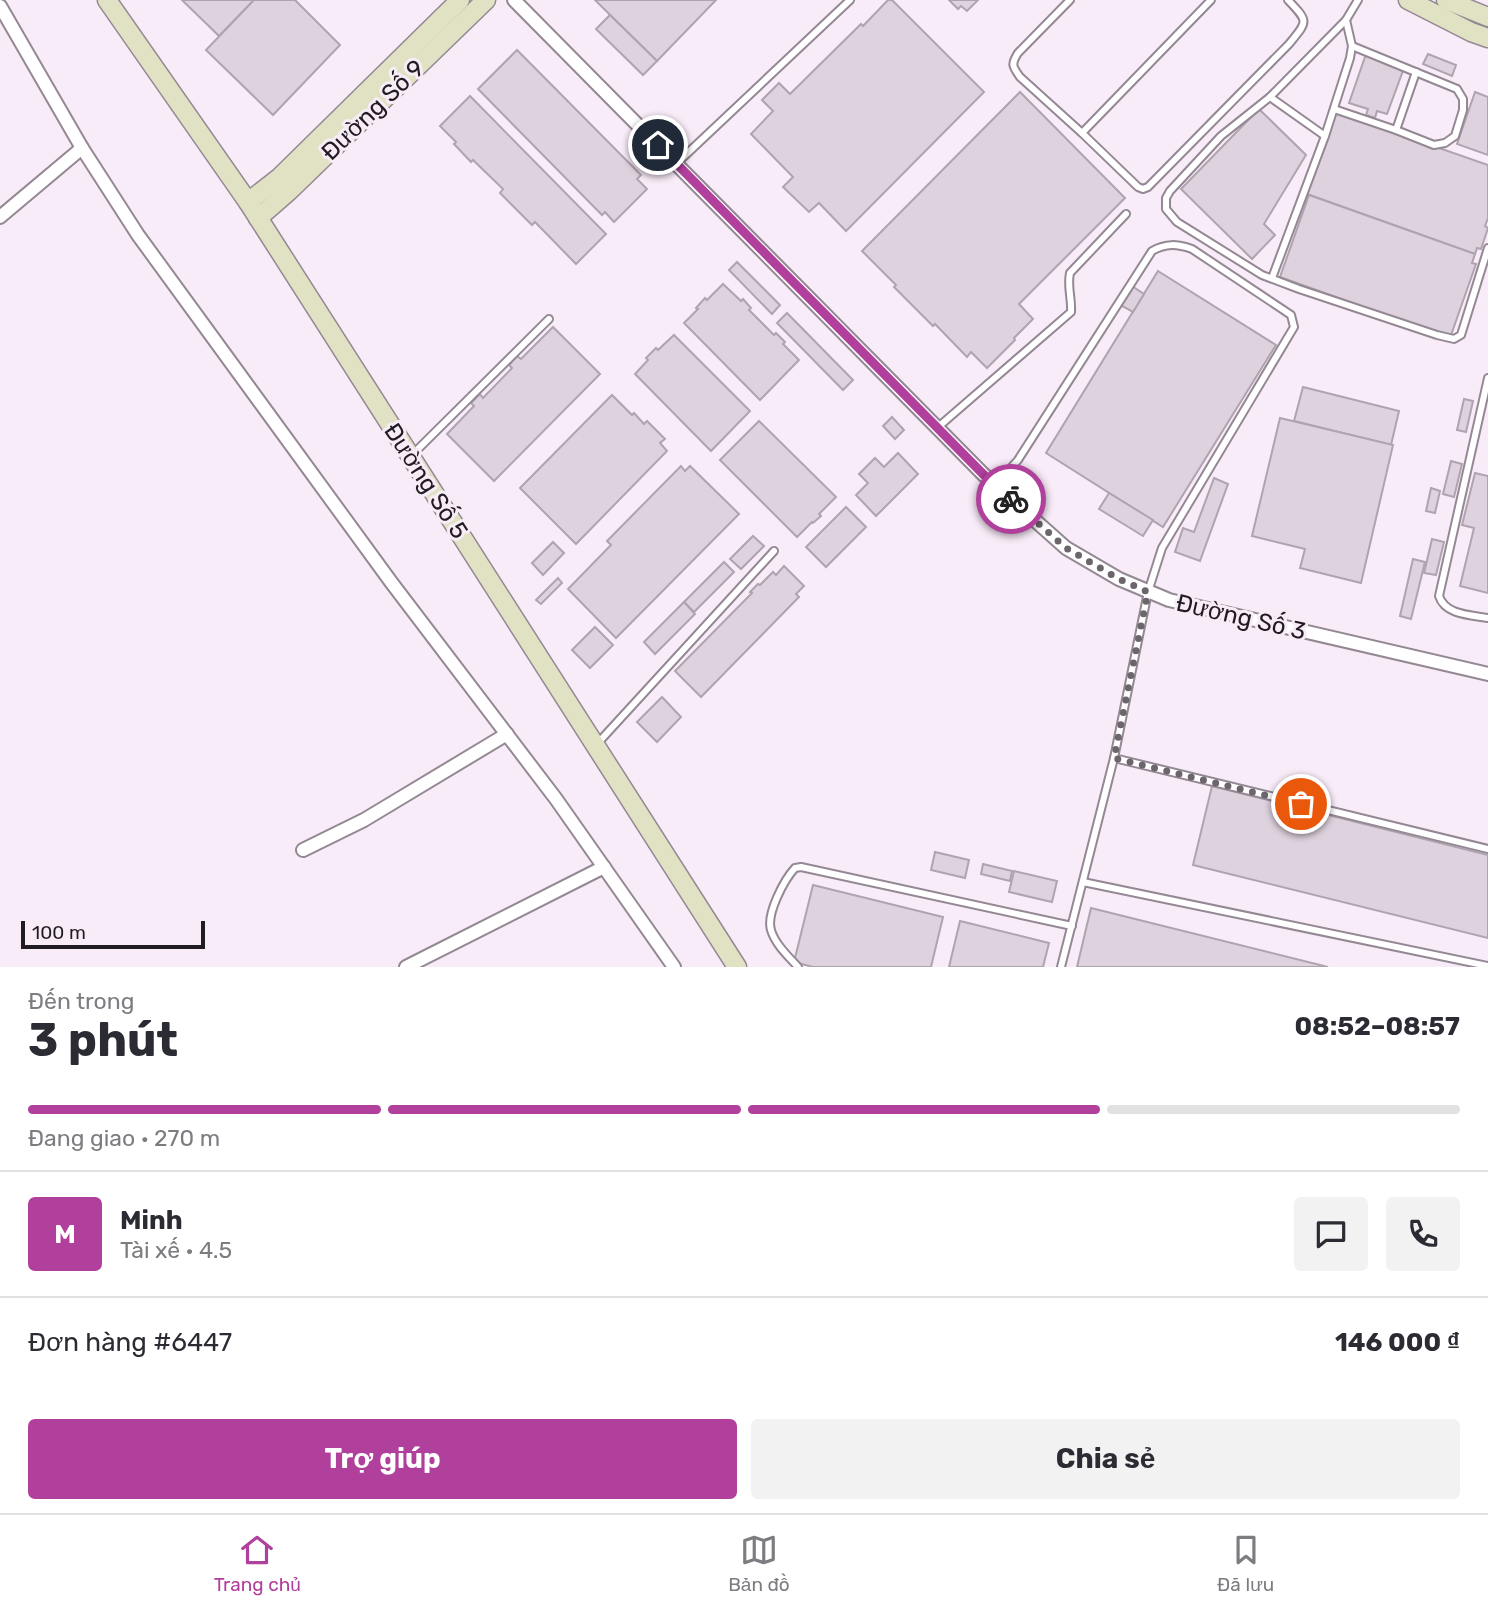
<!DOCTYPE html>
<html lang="vi">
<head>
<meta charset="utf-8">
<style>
	body { margin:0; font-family:Rubik,sans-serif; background:#f2f2f3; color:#2b2b33; height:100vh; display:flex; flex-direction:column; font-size:26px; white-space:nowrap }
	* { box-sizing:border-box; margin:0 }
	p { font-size:23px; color:#7c7c81 }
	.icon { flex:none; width:38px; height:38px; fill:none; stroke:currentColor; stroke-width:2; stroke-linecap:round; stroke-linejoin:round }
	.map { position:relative; height:967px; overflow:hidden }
	.side { display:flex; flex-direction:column; background:#fff; flex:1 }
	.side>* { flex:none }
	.scale { position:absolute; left:21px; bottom:18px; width:184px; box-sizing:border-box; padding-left:7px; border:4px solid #211c21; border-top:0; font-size:19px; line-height:24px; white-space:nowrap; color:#211c21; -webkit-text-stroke:5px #f8ecf8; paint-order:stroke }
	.pin { position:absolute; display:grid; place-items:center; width:60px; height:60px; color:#fff; margin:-30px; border:4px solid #fff; border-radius:50%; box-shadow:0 2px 7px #0007 }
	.courier { position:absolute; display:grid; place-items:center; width:70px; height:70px; margin:-35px; border:5px solid #b1409d; border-radius:50%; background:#fff; color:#222; box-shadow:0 2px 9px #0007 }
	.headline em { font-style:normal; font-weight:700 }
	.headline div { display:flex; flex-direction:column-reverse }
	.headline { display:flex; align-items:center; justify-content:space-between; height:119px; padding:0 28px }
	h1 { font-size:46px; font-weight:700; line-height:52px }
	.bar { display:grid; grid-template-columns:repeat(4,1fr); gap:10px 7px; align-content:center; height:84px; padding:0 28px }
	.bar i { height:9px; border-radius:5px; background:#e1e1e2 }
	.bar .active { background:#b1409d }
	.bar p { grid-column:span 4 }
	.line { display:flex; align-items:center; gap:18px; padding:0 28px; border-top:2px solid #e1e1e2 }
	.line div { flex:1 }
	.round { display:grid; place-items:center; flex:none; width:74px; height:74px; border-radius:7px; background:#f2f2f3 }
	.cta { display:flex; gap:14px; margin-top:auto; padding:14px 28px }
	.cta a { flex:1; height:80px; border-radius:7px; background:#b1409d; color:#fff; font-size:28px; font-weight:700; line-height:80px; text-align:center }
	.cta a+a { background:#f2f2f3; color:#2b2b33 }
	.dock { display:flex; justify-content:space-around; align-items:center; height:98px; border-top:2px solid #e1e1e2; background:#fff; font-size:19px; color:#7c7c81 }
	.dock a { display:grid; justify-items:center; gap:4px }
	.dock .active { color:#b1409d }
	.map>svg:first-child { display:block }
</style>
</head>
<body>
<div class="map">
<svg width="1488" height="967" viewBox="0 0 1488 967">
	<rect width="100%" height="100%" fill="#f8ecf8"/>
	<g fill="#ded2de" stroke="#afa3af" stroke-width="2">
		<polygon points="182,0 254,0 219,36"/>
		<polygon points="254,0 295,0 340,45 273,115 206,50"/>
		<polygon points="595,0 716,0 657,61"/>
		<polygon points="888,0 892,0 984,92 846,231 819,203 809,212 783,187 793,177 751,134 773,111 762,100 779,83 790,94 861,24 863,26"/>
		<polygon points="949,0 978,0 967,11 961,6 958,9"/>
		<polygon points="610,15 657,61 643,75 596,29"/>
		<polygon points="517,50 641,175 637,179 647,189 614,222 605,212 602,215 478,89"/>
		<polygon points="1366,54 1404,68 1387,114 1377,111 1375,118 1366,115 1368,109 1349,103"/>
		<polygon points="1428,54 1456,65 1452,76 1423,64"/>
		<polygon points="1020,92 1125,198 1019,304 1033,319 1014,338 1015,340 987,368 971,352 967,357 935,324 933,326 894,287 896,285 862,251"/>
		<polygon points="1475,92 1488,97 1488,155 1457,144"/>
		<polygon points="470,96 606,234 576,264 535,222 532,225 500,193 503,189 473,160 471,162 454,144 456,142 440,126"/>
		<polygon points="1259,109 1306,155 1264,224 1275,235 1252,259 1181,189"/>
		<polygon points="1336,112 1488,165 1488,218 1485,226 1488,228 1481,249 1477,248 1475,254 1307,194"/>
		<polygon points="1309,195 1475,254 1472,263 1476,264 1450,338 1280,277"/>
		<polygon points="737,262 780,305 772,314 729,270"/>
		<polygon points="1158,271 1276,345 1163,527 1046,453"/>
		<polygon points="723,284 741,301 743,299 751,308 749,310 774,335 776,333 785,342 783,344 799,360 760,400 684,323 698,309 696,308 705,298 707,300"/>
		<polygon points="1132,286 1144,294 1133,312 1120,305"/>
		<polygon points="787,313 853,380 843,390 777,323"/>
		<polygon points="553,327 600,374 494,481 447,434 474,406 471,403 480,394 483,398 512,368 509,365 517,356 521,359"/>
		<polygon points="674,335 750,411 711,451 635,374 648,360 646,358 656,348 658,350"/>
		<polygon points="1303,387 1399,411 1391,445 1294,421"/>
		<polygon points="612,395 632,415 634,413 644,424 647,421 665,439 660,443 667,451 576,544 520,488"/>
		<polygon points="1464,399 1473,401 1466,432 1457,430"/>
		<polygon points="892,417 904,430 895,439 883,426"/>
		<polygon points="1280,418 1393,445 1361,583 1300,568 1305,549 1252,536"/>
		<polygon points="759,421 836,497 819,514 821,516 813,523 812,522 797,537 720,460"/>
		<polygon points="898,453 918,474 876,516 856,495 868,483 859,474 875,458 884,467"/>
		<polygon points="1451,461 1462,464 1454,497 1443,494"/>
		<polygon points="681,466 685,471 690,466 739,514 616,638 568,589 611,545 607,541"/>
		<polygon points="1475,473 1488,476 1488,593 1460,586 1474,528 1462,525"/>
		<polygon points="1214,478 1228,484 1200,561 1175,552 1183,528 1194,532"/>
		<polygon points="1431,488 1440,491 1435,513 1426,511"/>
		<polygon points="1109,493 1153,520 1143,536 1099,509"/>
		<polygon points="846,507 866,527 826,567 806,547"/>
		<polygon points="753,536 764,546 741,569 730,559"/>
		<polygon points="1432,539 1444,542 1436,575 1424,573"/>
		<polygon points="553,542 564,553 543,575 532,563"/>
		<polygon points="1413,559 1425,562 1411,619 1400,616"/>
		<polygon points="724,562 734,572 694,612 684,602"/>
		<polygon points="784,566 804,586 796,594 799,597 701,697 675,671 752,593 750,592 758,584 760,585 773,572 776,575"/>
		<polygon points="558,578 562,583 541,604 536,600"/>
		<polygon points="684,602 695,614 655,654 644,642"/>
		<polygon points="595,627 613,645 590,668 572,650"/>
		<polygon points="662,697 681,717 657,742 637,722"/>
		<polygon points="1212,786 1488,855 1488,938 1193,865"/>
		<polygon points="935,852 969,860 965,878 931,870"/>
		<polygon points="983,864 1012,871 1010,881 981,874"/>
		<polygon points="1014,871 1057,881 1052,902 1009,892"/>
		<polygon points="813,885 943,917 931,967 813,967 794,962"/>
		<polygon points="1091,908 1328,967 1077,967"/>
		<polygon points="960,921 1049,943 1043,967 949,967"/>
	</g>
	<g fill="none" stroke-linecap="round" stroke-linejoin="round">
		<g stroke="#938893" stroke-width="10">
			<g id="lane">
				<path d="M1070 0 1018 53C1011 64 1012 66 1020 77L1082 133 1138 187 1143 189 1148 187 1289 44C1308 21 1309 22 1288 0"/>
				<polyline points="1358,0 1346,20 1270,97 1221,136 1170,191 1166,198 1166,209 1177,222 1262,275 1299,289 1437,335 1454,339 1461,335 1488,248"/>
				<polyline points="1270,97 1325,136"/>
				<polyline points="1334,109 1396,130 1434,145 1445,143 1455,136 1463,110 1463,99 1457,89 1352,46"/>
				<polyline points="1396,130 1416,72"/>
				<polyline points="1082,133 1211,0"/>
				<polyline points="676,164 850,0"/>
				<polyline points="1272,278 1325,136 1350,58 1352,46 1346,20"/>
				<path d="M1488 378 1439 596C1445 615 1471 615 1488 618"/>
				<path d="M937 428 1071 312C1072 298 1067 287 1070 273L1126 214"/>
				<polyline points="411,456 549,319"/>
				<path d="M993 483 1008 471 1018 460 1152 251C1166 243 1177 244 1192 249L1291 315 1294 327 1162 548 1148 592 1114 758 1061 967"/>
				<polyline points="597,744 774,551"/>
				<polyline points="1114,758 1488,849"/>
				<polyline points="1083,882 1488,966"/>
				<path d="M798 967C788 956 775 944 771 930 766 914 784 880 795 868L801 867 1072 926"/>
			</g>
		</g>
		<g stroke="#938893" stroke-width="16">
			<g id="street">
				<polyline points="514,0 984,475 1066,548 1119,579 1169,600 1488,674"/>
				<polyline points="0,6 82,148 138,235 391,582 556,799 674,967"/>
				<polyline points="0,217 82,148"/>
				<polyline points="303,850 364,820 507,734"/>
				<polyline points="406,967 604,867"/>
			</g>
		</g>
		<g stroke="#938893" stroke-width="21">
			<g id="secondary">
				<polyline points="107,0 248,202 737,967"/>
				<polyline points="1408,0 1471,32 1488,38"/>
				<polyline points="1446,0 1488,17"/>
				<polyline points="248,202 280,177 460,0"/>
				<polyline points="258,218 289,191 486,0"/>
			</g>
		</g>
		<use href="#lane" stroke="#fff" stroke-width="6"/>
		<use href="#street" stroke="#fff" stroke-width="12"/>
		<use href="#secondary" stroke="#e1e2c4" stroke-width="18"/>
	</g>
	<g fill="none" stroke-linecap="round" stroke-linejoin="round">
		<polyline stroke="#6c656c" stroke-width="7" stroke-dasharray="0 12.6" points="1011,499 1066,548 1119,579 1148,592 1114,758 1301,804"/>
		<polyline stroke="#b1409d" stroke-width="9" points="658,145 984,475 1011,499"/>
	</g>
	<g text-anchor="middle" stroke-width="6" stroke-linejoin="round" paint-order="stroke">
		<g font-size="24" fill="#211c21" stroke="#f8ecf8">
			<text transform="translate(373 110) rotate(-44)" y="8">Đường Số 9</text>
			<text transform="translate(426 481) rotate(57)" y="8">Đường Số 5</text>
			<text transform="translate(1241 617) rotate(13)" y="8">Đường Số 3</text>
		</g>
	</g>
</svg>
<div class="scale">100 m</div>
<div class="pin" style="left:1301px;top:804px;background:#ea580c"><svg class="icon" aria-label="bag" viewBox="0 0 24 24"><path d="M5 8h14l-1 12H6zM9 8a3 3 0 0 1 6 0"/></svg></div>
<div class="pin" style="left:658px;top:145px;background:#1f2937"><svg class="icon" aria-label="home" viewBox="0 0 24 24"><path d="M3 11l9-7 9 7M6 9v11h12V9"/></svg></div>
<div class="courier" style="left:1011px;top:499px"><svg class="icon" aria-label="bike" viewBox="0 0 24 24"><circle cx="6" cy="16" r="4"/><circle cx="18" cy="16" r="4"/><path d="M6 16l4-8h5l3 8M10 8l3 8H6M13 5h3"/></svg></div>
</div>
<section class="side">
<div class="headline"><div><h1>3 phút</h1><p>Đến trong</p></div><em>08:52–08:57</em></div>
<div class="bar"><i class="active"></i><i class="active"></i><i class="active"></i><i></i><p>Đang giao · 270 m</p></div>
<div class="line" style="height:126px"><b class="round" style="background:#b1409d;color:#fff">M</b><div><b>Minh</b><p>Tài xế · 4.5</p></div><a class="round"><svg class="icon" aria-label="chat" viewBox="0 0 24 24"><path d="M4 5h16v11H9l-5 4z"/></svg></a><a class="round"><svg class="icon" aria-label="phone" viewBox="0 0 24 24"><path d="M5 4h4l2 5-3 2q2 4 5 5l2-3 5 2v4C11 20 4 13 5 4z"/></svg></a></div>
<div class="line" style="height:91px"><div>Đơn hàng #6447</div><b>146 000 ₫</b></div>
<div class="cta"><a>Trợ giúp</a><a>Chia sẻ</a></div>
</section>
<nav class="dock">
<a class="active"><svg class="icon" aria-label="home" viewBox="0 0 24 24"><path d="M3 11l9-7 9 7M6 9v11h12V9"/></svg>Trang chủ</a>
<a><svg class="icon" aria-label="map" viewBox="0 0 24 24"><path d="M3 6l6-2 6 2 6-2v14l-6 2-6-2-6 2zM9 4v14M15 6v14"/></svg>Bản đồ</a>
<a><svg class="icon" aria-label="saved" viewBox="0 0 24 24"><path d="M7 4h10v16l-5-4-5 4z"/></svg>Đã lưu</a>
</nav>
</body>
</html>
